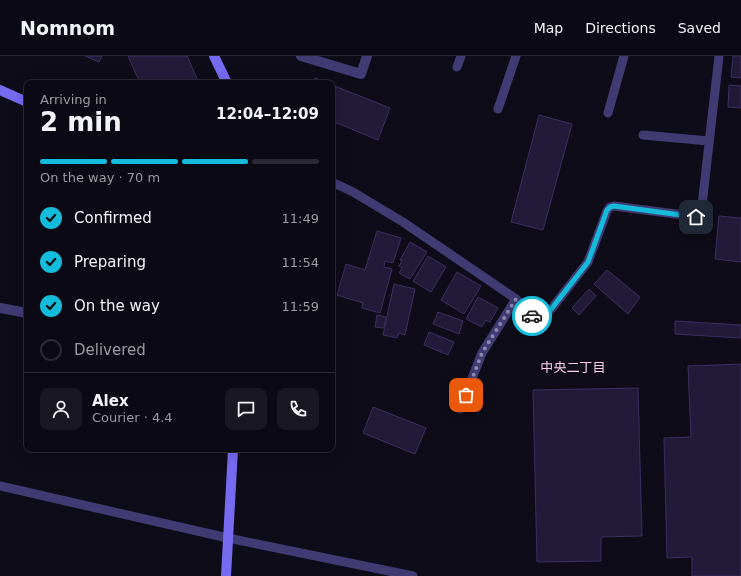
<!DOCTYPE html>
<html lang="en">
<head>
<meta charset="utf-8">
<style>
	body { margin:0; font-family:"DejaVu Sans","Noto Sans JP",sans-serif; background:#191722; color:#f1f3f6; height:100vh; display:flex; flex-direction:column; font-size:15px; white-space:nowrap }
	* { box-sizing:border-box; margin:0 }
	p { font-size:13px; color:#9a9aa0 }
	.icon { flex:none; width:22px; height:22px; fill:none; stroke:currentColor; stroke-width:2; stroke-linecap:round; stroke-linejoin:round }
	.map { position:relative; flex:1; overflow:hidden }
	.sheet { position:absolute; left:24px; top:24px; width:311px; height:372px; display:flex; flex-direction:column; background:#0b0914; border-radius:8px; box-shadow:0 4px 16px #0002,0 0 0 1px #2b2a34 }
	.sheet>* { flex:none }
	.pin { position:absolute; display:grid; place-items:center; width:34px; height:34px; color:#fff; margin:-17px; border-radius:8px; box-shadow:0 2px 6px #0006 }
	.courier { position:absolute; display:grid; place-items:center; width:40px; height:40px; margin:-20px; border:3px solid #15bbdb; border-radius:50%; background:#fff; color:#222; box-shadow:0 1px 5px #0007 }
	.overview em { font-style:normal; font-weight:700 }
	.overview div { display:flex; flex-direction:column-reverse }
	.overview { display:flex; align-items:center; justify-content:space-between; height:68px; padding:0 16px }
	h1 { font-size:26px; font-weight:700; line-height:30px }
	.bar { display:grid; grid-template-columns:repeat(4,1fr); gap:6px 4px; align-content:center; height:48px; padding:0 16px }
	.bar i { height:5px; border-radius:3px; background:#2b2a34 }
	.bar .on { background:#15bbdb }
	.bar p { grid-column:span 4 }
	.line { display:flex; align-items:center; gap:10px; padding:0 16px; border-top:1px solid #2b2a34 }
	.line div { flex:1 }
	.round { display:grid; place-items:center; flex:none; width:42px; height:42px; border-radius:8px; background:#191722 }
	ol { padding:0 16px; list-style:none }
	li { display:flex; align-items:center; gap:12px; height:44px }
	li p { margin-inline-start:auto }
	li .icon { padding:4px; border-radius:50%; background:#15bbdb; color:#111; stroke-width:4 }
	li:last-child { color:#9a9aa0 }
	li i { width:22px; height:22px; border:2px solid #2b2a34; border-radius:50% }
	header { display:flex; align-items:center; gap:24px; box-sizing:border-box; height:56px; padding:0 20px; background:#0b0914; border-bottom:1px solid #2b2a34 }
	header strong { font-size:19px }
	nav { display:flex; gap:22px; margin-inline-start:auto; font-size:14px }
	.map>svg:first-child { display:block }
</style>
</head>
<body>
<header>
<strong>Nomnom</strong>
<nav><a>Map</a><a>Directions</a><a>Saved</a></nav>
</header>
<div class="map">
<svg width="741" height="520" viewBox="0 0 741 520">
	<rect width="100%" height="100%" fill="#0f0c1a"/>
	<g fill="#221a39" stroke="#3c2e62">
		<polygon points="85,0 102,0 99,6"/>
		<polygon points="128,0 187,0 199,27 140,27"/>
		<polygon points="733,0 741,0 741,22 731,21"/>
		<polygon points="315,22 328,27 313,27"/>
		<polygon points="332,29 390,52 378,84 332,65"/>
		<polygon points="729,29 741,30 741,52 728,51"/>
		<polygon points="539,59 572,68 543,174 511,166"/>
		<polygon points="719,160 741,162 741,206 715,203"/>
		<polygon points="377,175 401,182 393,207 385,205 384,211 392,213 380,257 362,252 363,247 337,239 346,208 365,214"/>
		<polygon points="410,186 427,196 410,223 399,217 402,212 399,210 402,205 400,204"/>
		<polygon points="428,200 446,211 431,236 413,225"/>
		<polygon points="607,214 640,241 628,258 594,228"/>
		<polygon points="457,216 481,230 464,258 441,244"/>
		<polygon points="394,228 415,233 405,279 399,277 397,282 383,279"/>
		<polygon points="589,233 596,240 579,259 572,252"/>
		<polygon points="478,241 498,252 490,266 486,264 482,271 466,263"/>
		<polygon points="438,256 463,265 459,278 433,268"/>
		<polygon points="377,259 386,261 384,272 375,271"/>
		<polygon points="675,265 741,269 741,282 675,278"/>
		<polygon points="429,276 454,286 448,299 424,289"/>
		<polygon points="741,308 741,520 692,520 692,501 667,502 664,382 691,381 688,310"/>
		<polygon points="638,332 642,480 601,481 601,505 537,506 533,334"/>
		<polygon points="373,351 426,372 415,398 363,377"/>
	</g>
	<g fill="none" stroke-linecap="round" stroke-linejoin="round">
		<g stroke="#413b74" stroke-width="9">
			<polyline points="457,11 461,0"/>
			<polyline points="498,53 516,0"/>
			<polyline points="608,57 624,0"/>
			<polyline points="643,79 709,85"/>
			<polyline points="332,126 353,136 403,166 516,243 536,263 540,265 545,261 588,206 607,155 610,151 614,150 699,161 701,158 719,0"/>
			<polyline points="460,353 482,297 516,243"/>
			<polyline points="0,430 228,482 413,520"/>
		</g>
		<g stroke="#413b74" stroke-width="10">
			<polyline points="301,0 361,18 367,0"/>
			<polyline points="0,252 27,257"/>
		</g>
		<g stroke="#766af1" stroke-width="10">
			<polyline points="214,0 227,27"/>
			<polyline points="0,34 27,46"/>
			<polyline points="226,520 233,393"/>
		</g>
	</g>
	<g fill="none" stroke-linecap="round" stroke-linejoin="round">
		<polyline stroke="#8e88ac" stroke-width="4" stroke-dasharray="0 7.2" points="466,339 482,297 516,243 532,260"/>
		<polyline stroke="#15bbdb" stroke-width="5" points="532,260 536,263 540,265 545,261 588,206 607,154 610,151 614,150 696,161"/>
	</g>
	<g text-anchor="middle" stroke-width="3" stroke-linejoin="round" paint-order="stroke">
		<g font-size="13" fill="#facce6" stroke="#0f0c1a">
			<text x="573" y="316">中央二丁目</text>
		</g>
	</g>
</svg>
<div class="pin" style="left:466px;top:339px;background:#ea580c"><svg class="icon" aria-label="bag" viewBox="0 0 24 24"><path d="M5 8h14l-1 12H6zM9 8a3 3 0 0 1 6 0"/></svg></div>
<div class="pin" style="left:696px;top:161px;background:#1f2937"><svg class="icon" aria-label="home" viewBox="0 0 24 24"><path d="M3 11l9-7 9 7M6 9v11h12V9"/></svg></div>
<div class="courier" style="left:532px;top:260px"><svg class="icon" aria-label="car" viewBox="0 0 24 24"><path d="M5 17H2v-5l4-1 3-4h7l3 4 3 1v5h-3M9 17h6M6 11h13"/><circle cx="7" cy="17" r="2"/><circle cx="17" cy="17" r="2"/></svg></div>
<section class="sheet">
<div class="overview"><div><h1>2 min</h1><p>Arriving in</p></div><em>12:04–12:09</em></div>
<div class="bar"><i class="on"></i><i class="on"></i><i class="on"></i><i></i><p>On the way · 70 m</p></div>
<ol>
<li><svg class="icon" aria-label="check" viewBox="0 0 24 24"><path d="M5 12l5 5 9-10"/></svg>Confirmed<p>11:49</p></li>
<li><svg class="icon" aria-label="check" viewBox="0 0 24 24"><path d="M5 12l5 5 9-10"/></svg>Preparing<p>11:54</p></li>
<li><svg class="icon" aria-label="check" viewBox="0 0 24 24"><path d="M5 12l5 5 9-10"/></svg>On the way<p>11:59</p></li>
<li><i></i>Delivered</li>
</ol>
<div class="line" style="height:72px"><a class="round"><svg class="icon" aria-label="person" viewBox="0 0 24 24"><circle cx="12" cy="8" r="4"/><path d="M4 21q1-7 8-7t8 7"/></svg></a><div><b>Alex</b><p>Courier · 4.4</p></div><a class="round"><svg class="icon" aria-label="chat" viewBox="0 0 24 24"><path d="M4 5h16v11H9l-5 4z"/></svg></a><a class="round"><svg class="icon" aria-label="phone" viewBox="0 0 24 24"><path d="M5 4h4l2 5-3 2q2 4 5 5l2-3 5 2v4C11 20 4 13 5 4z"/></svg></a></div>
</section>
</div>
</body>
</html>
